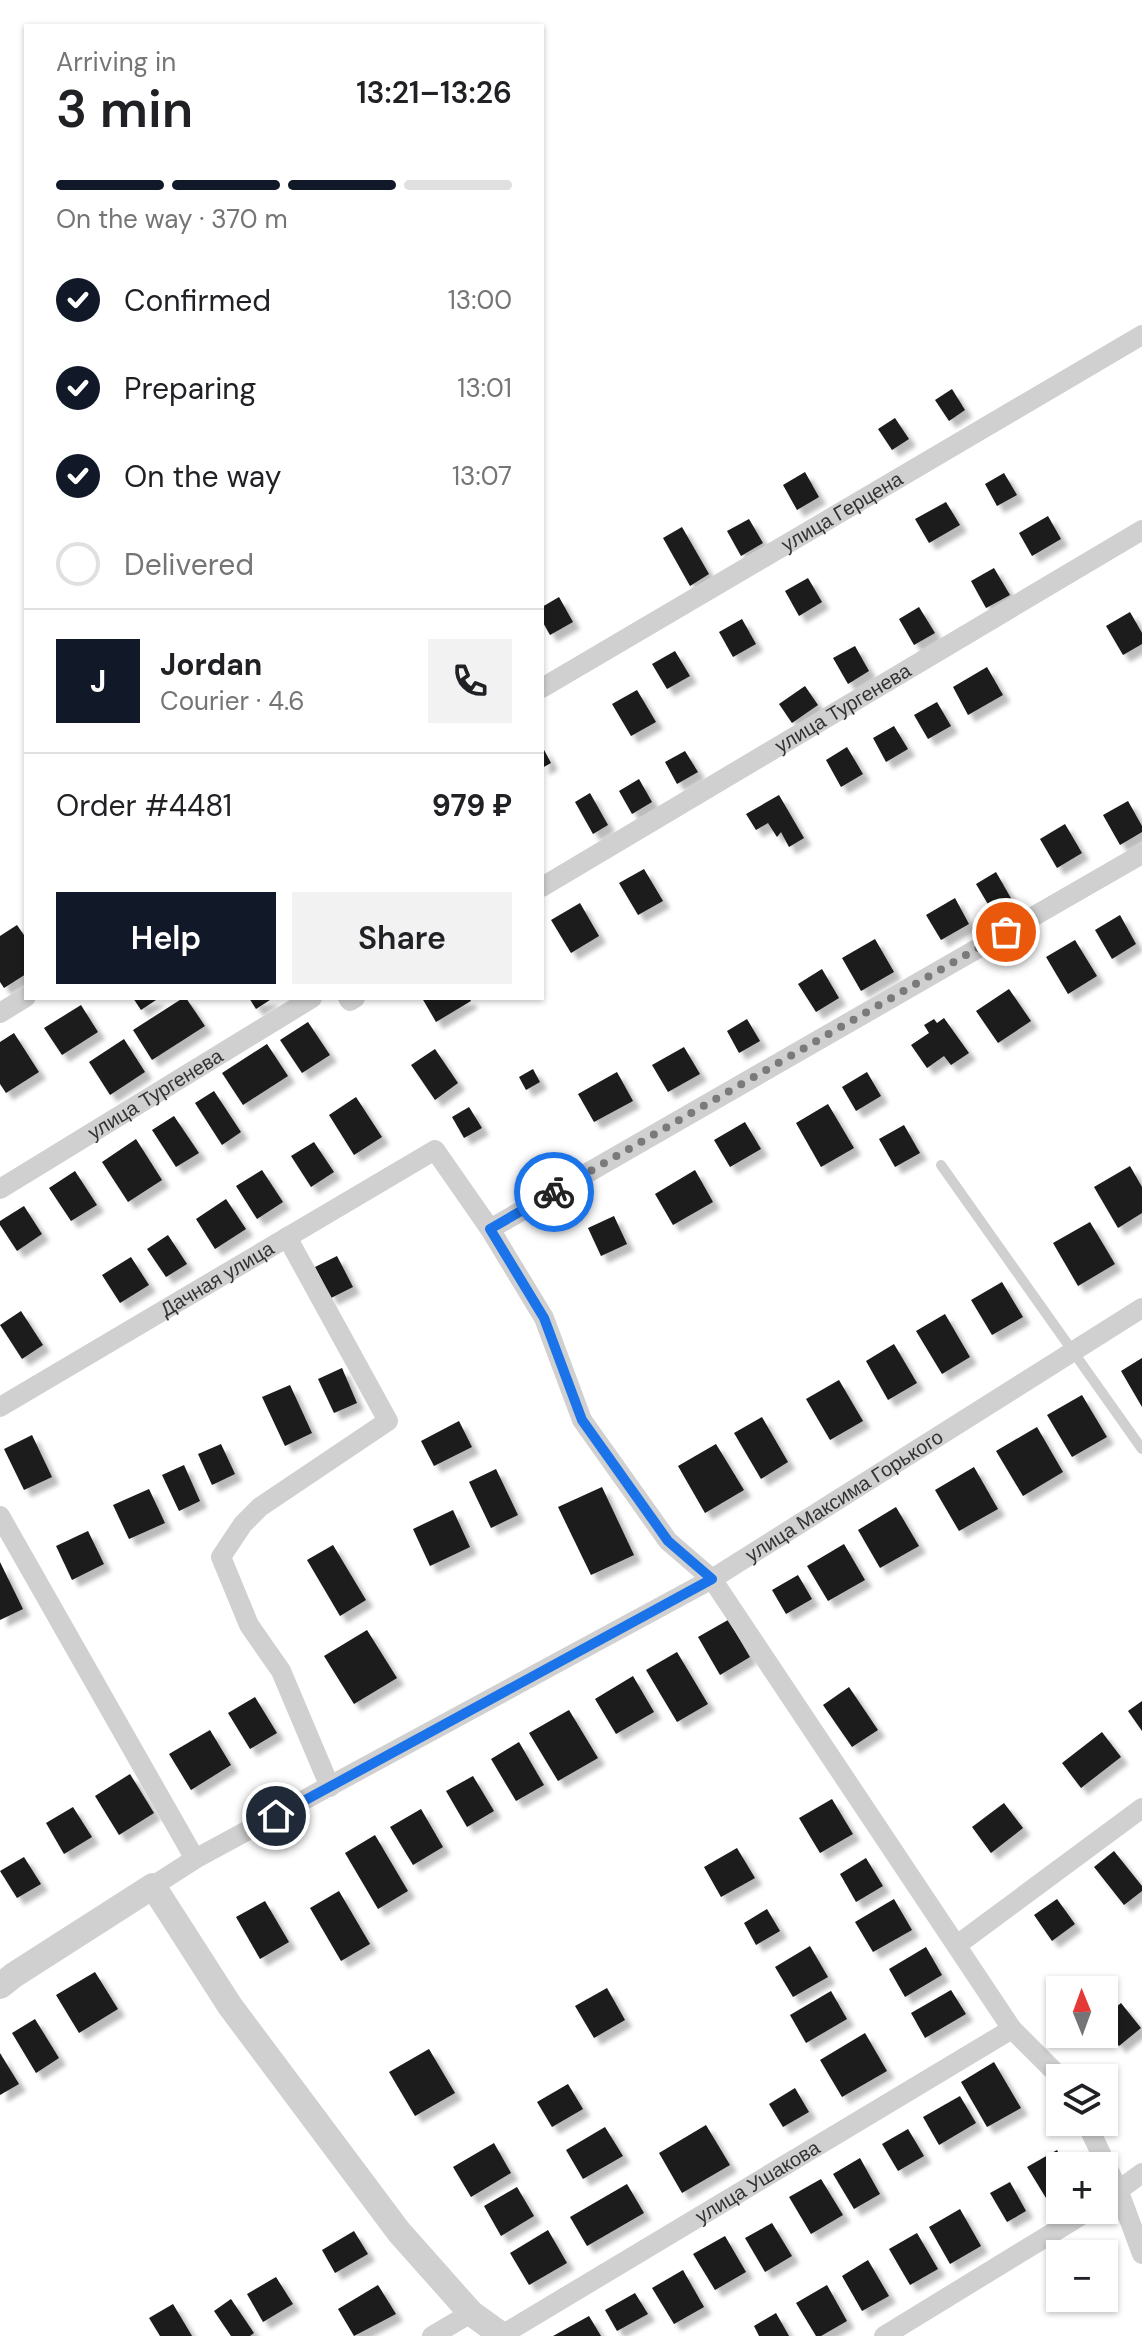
<!DOCTYPE html>
<html lang="en">
<head>
<meta charset="utf-8">
<style>
	body { margin:0; font-family:"DM Sans",sans-serif; background:#f2f2f2; color:#202124; height:100vh; display:flex; flex-direction:column; font-size:30px; white-space:nowrap }
	* { box-sizing:border-box; margin:0 }
	p { font-size:26px; color:#757577 }
	.icon { flex:none; width:44px; height:44px; fill:none; stroke:currentColor; stroke-width:2; stroke-linecap:round; stroke-linejoin:round }
	.map { position:relative; flex:1; overflow:hidden }
	.drawer { position:absolute; left:24px; top:24px; width:520px; height:976px; display:flex; flex-direction:column; background:#fff; border-radius:0px; box-shadow:0 2px 6px #0004 }
	.drawer>* { flex:none }
	.needle { width:52px; rotate:359deg }
	.buttons { position:absolute; left:1046px; top:1976px; display:grid; gap:16px }
	.buttons a { display:grid; place-items:center; width:72px; height:72px; border-radius:0px; background:#fff; box-shadow:0 2px 6px #0004; font-size:40px }
	.pin { position:absolute; display:grid; place-items:center; width:68px; height:68px; color:#fff; margin:-34px; border:4px solid #fff; border-radius:50%; box-shadow:0 2px 8px #0007 }
	.courier { position:absolute; display:grid; place-items:center; width:80px; height:80px; margin:-40px; border:6px solid #1a73e8; border-radius:50%; background:#fff; color:#222; box-shadow:0 2px 10px #0007 }
	.headline em { font-style:normal; font-weight:600 }
	.headline div { display:flex; flex-direction:column-reverse }
	.headline { display:flex; align-items:center; justify-content:space-between; height:136px; padding:0 32px }
	h1 { font-size:52px; font-weight:600; line-height:60px }
	.bar { display:grid; grid-template-columns:repeat(4,1fr); gap:12px 8px; align-content:center; height:96px; padding:0 32px }
	.bar i { height:10px; border-radius:6px; background:#e0e0e0 }
	.bar .selected { background:#111827 }
	.bar p { grid-column:span 4 }
	.line { display:flex; align-items:center; gap:20px; padding:0 32px; border-top:2px solid #e0e0e0 }
	.line div { flex:1 }
	.round { display:grid; place-items:center; flex:none; width:84px; height:84px; border-radius:0px; background:#f2f2f2 }
	ol { padding:0 32px; list-style:none }
	li { display:flex; align-items:center; gap:24px; height:88px }
	li p { margin-inline-start:auto }
	li .icon { padding:8px; border-radius:50%; background:#111827; color:#fff; stroke-width:4 }
	li:last-child { color:#757577 }
	li i { width:44px; height:44px; border:4px solid #e0e0e0; border-radius:50% }
	.button { display:flex; gap:16px; margin-top:auto; padding:16px 32px }
	.button a { flex:1; height:92px; border-radius:0px; background:#111827; color:#fff; font-size:32px; font-weight:600; line-height:92px; text-align:center }
	.button a+a { background:#f2f2f2; color:#202124 }
	.map>svg:first-child { display:block }
</style>
</head>
<body>
<div class="map">
<svg width="1142" height="2336" viewBox="0 0 1142 2336">
	<defs>
		<filter id="shadow"><feDropShadow dx="7" dy="7" stdDeviation="2" flood-color="#0004"/></filter>
	</defs>
	<rect width="100%" height="100%" fill="#fff"/>
	<g fill="#1a1a1a" filter="url(#shadow)">
		<polygon points="952,389 965,410 949,421 935,400"/>
		<polygon points="895,418 909,439 892,450 878,429"/>
		<polygon points="805,472 819,497 797,510 783,485"/>
		<polygon points="1004,473 1017,495 997,506 985,484"/>
		<polygon points="946,502 960,525 929,543 915,519"/>
		<polygon points="1048,516 1061,539 1032,556 1019,533"/>
		<polygon points="749,519 763,543 741,556 727,531"/>
		<polygon points="682,527 709,574 690,586 663,538"/>
		<polygon points="994,568 1010,595 986,608 971,581"/>
		<polygon points="808,578 822,602 799,616 785,591"/>
		<polygon points="559,597 573,622 550,635 542,621 542,607"/>
		<polygon points="919,607 935,633 914,645 899,619"/>
		<polygon points="1130,612 1142,633 1142,644 1123,655 1106,626"/>
		<polygon points="742,619 756,644 733,657 719,632"/>
		<polygon points="855,646 869,671 848,684 833,658"/>
		<polygon points="675,651 690,676 667,689 652,664"/>
		<polygon points="987,667 1003,695 968,715 953,687"/>
		<polygon points="805,686 818,705 792,723 779,704"/>
		<polygon points="637,690 656,722 631,736 612,704"/>
		<polygon points="937,702 951,726 928,739 914,715"/>
		<polygon points="894,726 908,749 886,762 873,738"/>
		<polygon points="542,746 551,763 542,768"/>
		<polygon points="847,747 863,774 841,787 826,760"/>
		<polygon points="685,751 698,772 677,784 665,762"/>
		<polygon points="639,779 652,802 632,814 619,791"/>
		<polygon points="590,793 608,825 593,834 575,802"/>
		<polygon points="779,795 804,838 789,847 781,832 777,837 768,823 756,830 746,814"/>
		<polygon points="1128,801 1142,826 1142,832 1120,845 1103,815"/>
		<polygon points="1065,824 1082,853 1057,868 1040,839"/>
		<polygon points="644,869 663,901 638,915 619,883"/>
		<polygon points="996,872 1012,900 992,911 976,884"/>
		<polygon points="955,898 969,924 941,940 926,915"/>
		<polygon points="580,903 599,936 571,953 551,920"/>
		<polygon points="1120,915 1136,944 1112,959 1095,930"/>
		<polygon points="17,925 26,938 26,974 4,988 0,982 0,936"/>
		<polygon points="875,939 894,972 861,991 842,958"/>
		<polygon points="1075,940 1097,976 1068,994 1046,957"/>
		<polygon points="822,969 839,998 816,1012 798,984"/>
		<polygon points="1009,989 1031,1021 998,1043 976,1011"/>
		<polygon points="133,998 159,998 141,1010"/>
		<polygon points="183,998 186,998 205,1026 152,1060 133,1030"/>
		<polygon points="249,998 273,998 256,1009"/>
		<polygon points="422,998 469,998 471,1001 436,1022"/>
		<polygon points="81,1005 98,1032 62,1055 44,1028"/>
		<polygon points="944,1018 969,1053 951,1065 944,1056 927,1068 911,1045 929,1033 924,1025 934,1019 937,1023"/>
		<polygon points="747,1019 760,1041 739,1053 727,1031"/>
		<polygon points="308,1022 330,1055 302,1073 280,1040"/>
		<polygon points="14,1033 39,1072 6,1093 0,1084 0,1042"/>
		<polygon points="124,1039 145,1072 110,1095 89,1062"/>
		<polygon points="267,1044 288,1076 243,1105 222,1073"/>
		<polygon points="684,1047 700,1074 668,1092 652,1065"/>
		<polygon points="435,1049 458,1083 435,1100 411,1065"/>
		<polygon points="533,1069 540,1082 526,1090 519,1077"/>
		<polygon points="617,1072 633,1101 594,1122 578,1094"/>
		<polygon points="867,1072 881,1096 856,1111 842,1087"/>
		<polygon points="214,1091 241,1132 222,1145 195,1103"/>
		<polygon points="356,1097 382,1137 354,1155 329,1115"/>
		<polygon points="828,1104 854,1148 821,1167 796,1123"/>
		<polygon points="469,1107 482,1128 464,1138 452,1117"/>
		<polygon points="174,1116 199,1153 176,1167 152,1130"/>
		<polygon points="745,1122 761,1149 730,1167 714,1140"/>
		<polygon points="904,1125 920,1153 895,1167 879,1139"/>
		<polygon points="136,1139 162,1180 128,1202 102,1162"/>
		<polygon points="314,1142 334,1172 311,1187 291,1156"/>
		<polygon points="1130,1166 1142,1187 1142,1213 1118,1228 1094,1187"/>
		<polygon points="262,1170 283,1202 257,1219 236,1186"/>
		<polygon points="695,1170 713,1202 673,1225 655,1194"/>
		<polygon points="75,1171 97,1205 71,1221 49,1188"/>
		<polygon points="226,1199 246,1229 215,1249 196,1219"/>
		<polygon points="24,1206 42,1234 17,1251 0,1225 0,1221"/>
		<polygon points="614,1216 627,1244 601,1256 588,1228"/>
		<polygon points="1090,1222 1115,1264 1078,1286 1053,1243"/>
		<polygon points="168,1235 187,1264 166,1277 147,1249"/>
		<polygon points="337,1256 353,1287 331,1298 315,1267"/>
		<polygon points="131,1257 149,1285 120,1303 102,1275"/>
		<polygon points="1002,1282 1023,1317 992,1335 971,1300"/>
		<polygon points="21,1311 43,1345 22,1359 0,1325"/>
		<polygon points="945,1314 970,1357 942,1374 916,1331"/>
		<polygon points="894,1344 917,1383 888,1400 866,1361"/>
		<polygon points="1142,1358 1142,1407 1121,1371"/>
		<polygon points="342,1368 357,1403 334,1413 318,1379"/>
		<polygon points="839,1380 863,1421 830,1440 806,1399"/>
		<polygon points="290,1385 312,1433 285,1446 262,1397"/>
		<polygon points="1082,1395 1107,1437 1072,1457 1047,1415"/>
		<polygon points="762,1417 788,1462 761,1479 734,1433"/>
		<polygon points="459,1421 472,1447 434,1466 421,1441"/>
		<polygon points="1037,1427 1063,1472 1023,1496 996,1451"/>
		<polygon points="32,1435 52,1477 24,1490 4,1449"/>
		<polygon points="221,1444 235,1474 212,1485 198,1454"/>
		<polygon points="716,1444 744,1490 705,1513 678,1466"/>
		<polygon points="184,1465 200,1501 179,1511 162,1475"/>
		<polygon points="974,1467 998,1509 959,1531 935,1490"/>
		<polygon points="496,1469 518,1515 491,1528 469,1482"/>
		<polygon points="602,1487 634,1555 591,1575 558,1507"/>
		<polygon points="149,1489 165,1523 129,1539 113,1505"/>
		<polygon points="896,1507 919,1546 880,1568 858,1530"/>
		<polygon points="453,1510 470,1547 430,1566 413,1529"/>
		<polygon points="88,1531 104,1564 72,1580 56,1546"/>
		<polygon points="844,1544 865,1580 828,1601 807,1566"/>
		<polygon points="333,1545 366,1600 340,1616 307,1560"/>
		<polygon points="0,1562 23,1609 0,1620"/>
		<polygon points="798,1575 812,1599 786,1614 772,1590"/>
		<polygon points="728,1620 750,1657 720,1675 698,1637"/>
		<polygon points="367,1630 397,1678 354,1704 324,1656"/>
		<polygon points="677,1652 708,1704 677,1722 646,1670"/>
		<polygon points="633,1676 654,1712 616,1734 595,1699"/>
		<polygon points="849,1687 878,1730 852,1747 823,1705"/>
		<polygon points="255,1697 277,1733 250,1749 228,1713"/>
		<polygon points="1142,1701 1142,1731 1128,1711"/>
		<polygon points="569,1710 598,1758 558,1781 529,1733"/>
		<polygon points="210,1730 231,1765 191,1790 169,1754"/>
		<polygon points="1102,1732 1121,1757 1081,1788 1062,1763"/>
		<polygon points="519,1742 544,1785 516,1801 491,1759"/>
		<polygon points="130,1774 154,1813 119,1835 95,1796"/>
		<polygon points="473,1776 494,1811 467,1827 446,1791"/>
		<polygon points="832,1799 853,1834 820,1853 799,1818"/>
		<polygon points="1004,1803 1023,1828 991,1853 972,1827"/>
		<polygon points="73,1807 92,1837 64,1854 46,1823"/>
		<polygon points="421,1809 443,1847 413,1865 390,1827"/>
		<polygon points="375,1835 408,1891 378,1909 345,1853"/>
		<polygon points="737,1848 755,1878 721,1897 704,1867"/>
		<polygon points="1114,1851 1142,1886 1142,1891 1124,1905 1094,1867"/>
		<polygon points="24,1857 41,1884 17,1898 0,1871"/>
		<polygon points="866,1858 883,1886 856,1902 840,1874"/>
		<polygon points="339,1891 370,1944 341,1961 310,1908"/>
		<polygon points="894,1899 912,1930 873,1952 855,1922"/>
		<polygon points="1057,1899 1075,1924 1052,1941 1034,1915"/>
		<polygon points="265,1901 289,1942 260,1959 236,1917"/>
		<polygon points="767,1909 780,1931 756,1945 744,1923"/>
		<polygon points="810,1946 828,1977 793,1997 775,1967"/>
		<polygon points="926,1947 942,1975 905,1997 889,1969"/>
		<polygon points="95,1972 118,2009 79,2033 56,1995"/>
		<polygon points="607,1988 625,2020 594,2038 575,2006"/>
		<polygon points="951,1990 966,2014 925,2038 911,2013"/>
		<polygon points="831,1991 847,2019 806,2043 790,2015"/>
		<polygon points="1121,2003 1141,2028 1119,2046 1104,2027 1104,2017"/>
		<polygon points="35,2019 59,2058 36,2073 12,2033"/>
		<polygon points="865,2033 887,2071 842,2097 820,2060"/>
		<polygon points="429,2049 455,2093 415,2116 389,2072"/>
		<polygon points="0,2053 19,2084 0,2095"/>
		<polygon points="994,2062 1021,2108 987,2127 961,2082"/>
		<polygon points="568,2084 583,2109 552,2127 537,2102"/>
		<polygon points="795,2088 809,2112 783,2127 769,2104"/>
		<polygon points="960,2096 976,2123 939,2145 923,2117"/>
		<polygon points="706,2125 730,2165 682,2193 659,2153"/>
		<polygon points="605,2127 623,2156 583,2179 566,2150"/>
		<polygon points="908,2129 924,2156 898,2171 882,2144"/>
		<polygon points="494,2143 511,2173 471,2197 453,2167"/>
		<polygon points="1057,2150 1066,2166 1060,2166 1060,2190 1046,2198 1027,2167"/>
		<polygon points="860,2158 880,2194 854,2209 833,2174"/>
		<polygon points="821,2179 843,2215 811,2234 789,2197"/>
		<polygon points="1010,2182 1026,2211 1007,2222 990,2193"/>
		<polygon points="627,2184 644,2213 587,2246 570,2217"/>
		<polygon points="517,2187 534,2216 501,2236 484,2206"/>
		<polygon points="960,2209 981,2246 950,2264 929,2227"/>
		<polygon points="772,2223 792,2256 765,2272 745,2238"/>
		<polygon points="548,2230 567,2263 529,2285 510,2253"/>
		<polygon points="354,2231 368,2254 335,2273 322,2250"/>
		<polygon points="917,2233 938,2269 910,2285 889,2249"/>
		<polygon points="725,2236 746,2272 715,2290 693,2254"/>
		<polygon points="868,2260 889,2296 862,2311 842,2276"/>
		<polygon points="683,2270 704,2307 674,2324 652,2288"/>
		<polygon points="276,2277 293,2304 263,2322 247,2294"/>
		<polygon points="378,2285 396,2314 354,2336 338,2309"/>
		<polygon points="827,2285 847,2321 821,2336 816,2336 796,2303"/>
		<polygon points="635,2293 648,2314 617,2331 605,2310"/>
		<polygon points="231,2299 254,2333 250,2336 231,2336 214,2311"/>
		<polygon points="173,2304 192,2336 160,2336 149,2318"/>
		<polygon points="776,2313 789,2336 759,2336 754,2326"/>
		<polygon points="589,2316 601,2336 553,2336"/>
	</g>
	<g fill="none" stroke-linecap="round" stroke-linejoin="round">
		<polyline stroke="#d0d0d0" stroke-width="10" points="941,1165 1142,1449"/>
		<g stroke="#d0d0d0" stroke-width="20">
			<path id="s1" d="M542 688 1142 335"/>
			<path id="s2" d="M542 887 1142 530"/>
			<polyline points="348,998 350,1001 355,998"/>
			<polyline points="0,1013 26,997"/>
			<path id="s3" d="M0 1189 312 998"/>
			<polyline points="490,1229 1142,854"/>
			<polyline points="287,1237 388,1421 260,1507 243,1524 221,1557 249,1625 281,1671 330,1787"/>
			<path id="s4" d="M0 1407 435 1150 490 1229 544 1318 582 1420 668 1541 712 1579 1012 2029 1061 2078"/>
			<polyline points="0,1516 195,1859"/>
			<path id="s5" d="M153 1886 195 1859 712 1579 1142 1308"/>
			<polyline points="957,1945 1142,1808"/>
			<polyline points="1086,2122 1119,2192 1142,2254"/>
			<polyline points="1104,2201 1142,2173"/>
			<path id="s6" d="M502 2335 1012 2029"/>
			<polyline points="432,2336 471,2313"/>
			<polyline points="884,2336 1090,2210"/>
		</g>
		<polyline stroke="#d0d0d0" stroke-width="26" points="0,1986 14,1975 153,1886 230,2006 399,2232 471,2313 503,2336"/>
	</g>
	<g fill="none" stroke-linecap="round" stroke-linejoin="round">
		<polyline stroke="#7a7a7a" stroke-width="8" stroke-dasharray="0 14.4" points="554,1192 1006,932"/>
		<polyline stroke="#1a73e8" stroke-width="10" points="276,1816 712,1579 668,1541 582,1420 544,1318 490,1229 554,1192"/>
	</g>
	<g text-anchor="middle" stroke-width="8" stroke-linejoin="round" paint-order="stroke">
		<g font-size="20" fill="#333" stroke="#fff">
			<text dy="7" stroke="none"><textPath href="#s1" startOffset="348">улица Герцена</textPath></text>
			<text dy="7" stroke="none"><textPath href="#s2" startOffset="350">улица Тургенева</textPath></text>
			<text dy="7" stroke="none"><textPath href="#s3" startOffset="182">улица Тургенева</textPath></text>
			<text dy="7" stroke="none"><textPath href="#s4" startOffset="252">Дачная улица</textPath></text>
			<text dy="7" stroke="none"><textPath href="#s5" startOffset="794">улица Максима Горького</textPath></text>
			<text dy="7" stroke="none"><textPath href="#s6" startOffset="298">улица Ушакова</textPath></text>
		</g>
	</g>
</svg>
<div class="buttons">
<a><svg class="needle" viewBox="-14 -14 28 28"><path d="M0-13l5 13h-10z" fill="#e53935"/><path d="M0 13l5-13h-10z" fill="#757577"/></svg></a>
<a><svg class="icon" aria-label="layers" viewBox="0 0 24 24"><path d="M12 4l9 5-9 5-9-5zM3 14l9 5 9-5"/></svg></a>
<a>+</a>
<a>−</a>
</div>
<div class="pin" style="left:1006px;top:932px;background:#ea580c"><svg class="icon" aria-label="bag" viewBox="0 0 24 24"><path d="M5 8h14l-1 12H6zM9 8a3 3 0 0 1 6 0"/></svg></div>
<div class="pin" style="left:276px;top:1816px;background:#1f2937"><svg class="icon" aria-label="home" viewBox="0 0 24 24"><path d="M3 11l9-7 9 7M6 9v11h12V9"/></svg></div>
<div class="courier" style="left:554px;top:1192px"><svg class="icon" aria-label="bike" viewBox="0 0 24 24"><circle cx="6" cy="16" r="4"/><circle cx="18" cy="16" r="4"/><path d="M6 16l4-8h5l3 8M10 8l3 8H6M13 5h3"/></svg></div>
<section class="drawer">
<div class="headline"><div><h1>3 min</h1><p>Arriving in</p></div><em>13:21–13:26</em></div>
<div class="bar"><i class="selected"></i><i class="selected"></i><i class="selected"></i><i></i><p>On the way · 370 m</p></div>
<ol>
<li><svg class="icon" aria-label="check" viewBox="0 0 24 24"><path d="M5 12l5 5 9-10"/></svg>Confirmed<p>13:00</p></li>
<li><svg class="icon" aria-label="check" viewBox="0 0 24 24"><path d="M5 12l5 5 9-10"/></svg>Preparing<p>13:01</p></li>
<li><svg class="icon" aria-label="check" viewBox="0 0 24 24"><path d="M5 12l5 5 9-10"/></svg>On the way<p>13:07</p></li>
<li><i></i>Delivered</li>
</ol>
<div class="line" style="height:144px"><b class="round" style="background:#111827;color:#fff">J</b><div><b>Jordan</b><p>Courier · 4.6</p></div><a class="round"><svg class="icon" aria-label="phone" viewBox="0 0 24 24"><path d="M5 4h4l2 5-3 2q2 4 5 5l2-3 5 2v4C11 20 4 13 5 4z"/></svg></a></div>
<div class="line" style="height:104px"><div>Order #4481</div><b>979 ₽</b></div>
<div class="button"><a>Help</a><a>Share</a></div>
</section>
</div>
</body>
</html>
